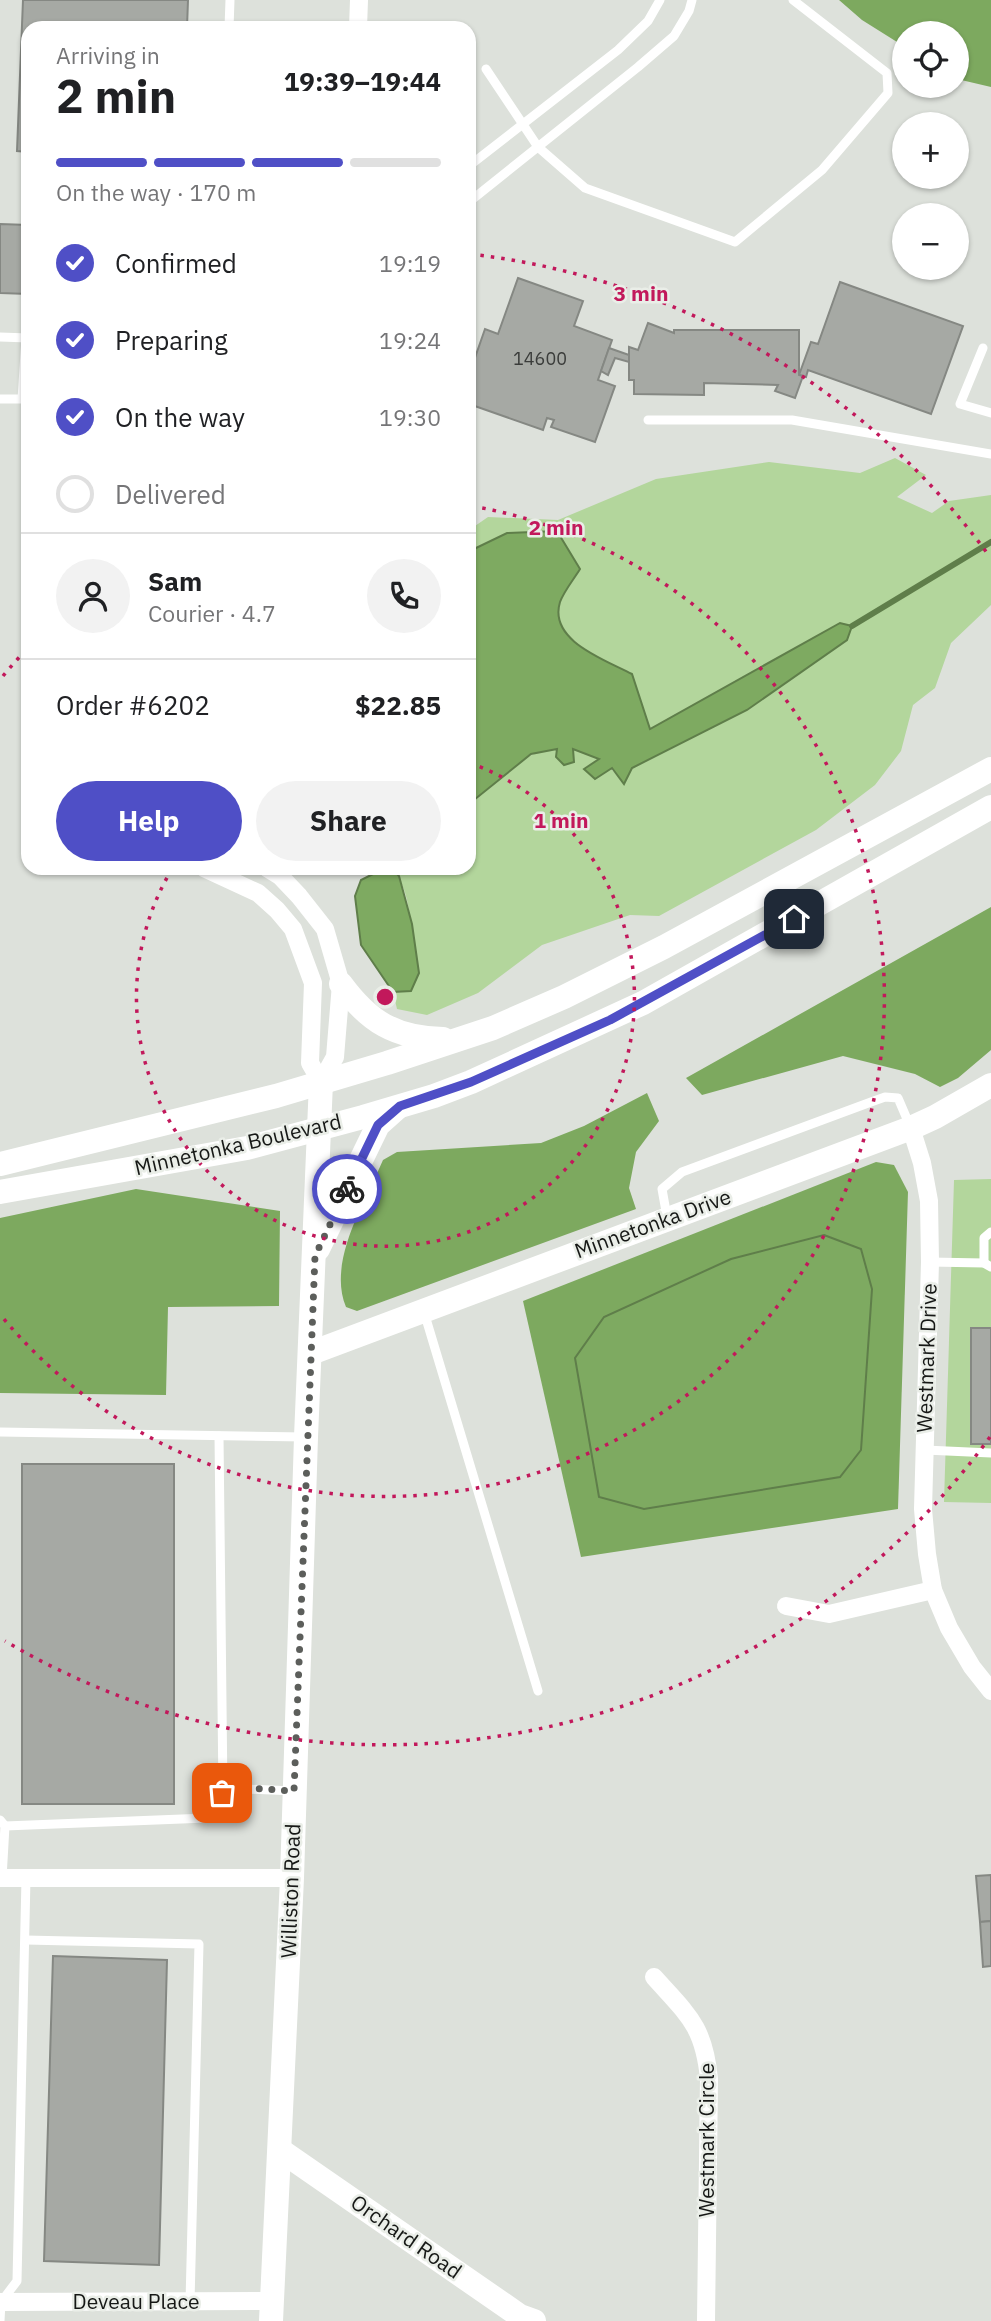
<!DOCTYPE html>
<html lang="en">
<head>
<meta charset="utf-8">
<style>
	body { margin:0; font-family:"IBM Plex Sans",sans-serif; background:#f2f2f2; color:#202124; height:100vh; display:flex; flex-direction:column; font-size:26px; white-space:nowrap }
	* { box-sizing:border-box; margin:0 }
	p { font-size:23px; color:#757577 }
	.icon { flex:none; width:38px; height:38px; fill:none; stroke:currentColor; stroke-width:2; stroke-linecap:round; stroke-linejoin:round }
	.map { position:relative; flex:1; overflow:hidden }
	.sheet { position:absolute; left:21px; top:21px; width:455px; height:854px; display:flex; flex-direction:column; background:#fff; border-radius:21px; box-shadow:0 2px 5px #0004 }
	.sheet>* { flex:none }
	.fabs { position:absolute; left:892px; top:21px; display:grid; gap:14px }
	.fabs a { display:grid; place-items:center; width:77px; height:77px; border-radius:50%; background:#fff; box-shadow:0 2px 5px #0004; font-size:35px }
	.pin { position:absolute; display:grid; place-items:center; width:60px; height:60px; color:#fff; margin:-30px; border-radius:14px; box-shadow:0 4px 10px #0006 }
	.courier { position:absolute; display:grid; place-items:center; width:70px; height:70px; margin:-35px; border:5px solid #4f4fc6; border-radius:50%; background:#fff; color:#222; box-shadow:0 2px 9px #0007 }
	.overview em { font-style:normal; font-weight:700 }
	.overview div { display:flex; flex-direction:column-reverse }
	.overview { display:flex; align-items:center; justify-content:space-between; height:119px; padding:0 35px }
	h1 { font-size:46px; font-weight:700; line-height:52px }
	.bar { display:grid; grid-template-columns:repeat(4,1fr); gap:10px 7px; align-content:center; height:84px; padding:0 35px }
	.bar i { height:9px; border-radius:5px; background:#e0e0e0 }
	.bar .on { background:#4f4fc6 }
	.bar p { grid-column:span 4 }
	.line { display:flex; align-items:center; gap:18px; padding:0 35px; border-top:2px solid #e0e0e0 }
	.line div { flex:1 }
	.round { display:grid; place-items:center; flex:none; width:74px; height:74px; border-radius:37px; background:#f2f2f2 }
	ol { padding:0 35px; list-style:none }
	li { display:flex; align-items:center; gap:21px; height:77px }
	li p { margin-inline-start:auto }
	li .icon { padding:7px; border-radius:50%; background:#4f4fc6; color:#fff; stroke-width:4 }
	li:last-child { color:#757577 }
	li i { width:38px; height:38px; border:4px solid #e0e0e0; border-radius:50% }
	.button { display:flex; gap:14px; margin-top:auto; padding:14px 35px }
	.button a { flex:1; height:80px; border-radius:42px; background:#4f4fc6; color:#fff; font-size:28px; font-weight:700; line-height:80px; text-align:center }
	.button a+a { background:#f2f2f2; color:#202124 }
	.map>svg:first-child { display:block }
</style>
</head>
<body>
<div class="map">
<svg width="991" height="2321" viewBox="0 0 991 2321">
	<rect width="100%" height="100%" fill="#dde1db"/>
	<g fill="#b3d69c">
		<path d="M895 458 926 475 897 497 932 513 949 501 991 495V605L951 643 935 688 913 705 901 751 875 785 816 830 659 916 630 915 542 945 478 993 427 1015 397 1009 393 992 411 991C411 957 417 893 391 868H469V804C483 793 519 759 534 754 571 740 601 754 624 783L650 729 632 674C606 660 548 641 560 602 564 591 574 579 580 569L507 533 474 549 475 526 488 517 558 520 656 479 769 462 860 473Z"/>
		<polygon points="991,1179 991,1503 944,1502 954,1180"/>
	</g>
	<g fill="#7da95f">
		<polygon points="839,0 991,0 991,87 957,79 957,33 905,33 905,47 862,20"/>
		<polygon points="991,907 991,1050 958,1078 940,1087 915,1074 843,1056 702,1095 686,1078"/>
		<path d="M647 1093 659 1121 636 1152 629 1188 636 1209 357 1311 346 1307C327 1262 365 1202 383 1160L397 1152 541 1143 584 1126Z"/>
		<polygon points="876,1162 894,1165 908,1192 898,1509 581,1557 523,1301"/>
		<polygon points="136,1189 280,1211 279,1306 168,1307 166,1395 0,1393 0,1218"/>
	</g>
	<g fill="#7eaa61" stroke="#5f7e4a" stroke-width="2">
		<path d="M557 531 580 569C574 579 564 591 560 602 548 641 606 660 632 674L650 729 840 623 852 626 847 640 747 710 632 768 624 784 612 768 595 779 584 769 599 759 573 749 574 762 564 765 556 757 557 749 531 754 469 804V568H474V549L507 533Z"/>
		<polygon points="385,868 391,868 399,876 412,924 419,973 411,991 393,992 361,945 355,896 361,880"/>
		<polygon points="824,1235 861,1249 872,1289 861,1450 840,1477 644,1509 599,1497 575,1358 604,1317 731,1259"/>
	</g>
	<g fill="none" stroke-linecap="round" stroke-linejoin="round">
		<polyline stroke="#5f7e4a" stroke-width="6" points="852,626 991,542"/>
	</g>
	<g fill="#a6a9a4" stroke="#858883" stroke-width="2">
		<polygon points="23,0 188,0 187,28 28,28 28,152 17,151"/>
		<polygon points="0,224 28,225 28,294 0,293"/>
		<polygon points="518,278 583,301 574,326 612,340 598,380 615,386 595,442 551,427 554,420 547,418 543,430 469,404 469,375 485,329 498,334"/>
		<polygon points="840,282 963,326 931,414 808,370 806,377 799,375 811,342 818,344"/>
		<polygon points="648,323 674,333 674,330 799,330 799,375 803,376 795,398 775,391 778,385 704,383 704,395 634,394 634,380 629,380 629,347 638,350"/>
		<polygon points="609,348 629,355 629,362 615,358 608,375 601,371"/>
		<rect x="971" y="1328" width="20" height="116"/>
		<rect x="22" y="1464" width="152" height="340"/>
		<polygon points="991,1875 991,1921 980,1922 976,1876"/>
		<polygon points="991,1921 991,1966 983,1967 980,1922"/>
		<polygon points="53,1956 167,1960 159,2265 44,2261"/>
	</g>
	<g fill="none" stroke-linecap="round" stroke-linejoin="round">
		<g stroke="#fff" stroke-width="9">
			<polyline points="229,28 230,0"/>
			<polyline points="486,69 538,147 585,188 735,242 822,170 888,93 887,73 793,0"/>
			<polyline points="469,166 618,50 648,21 660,0"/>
			<polyline points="469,202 638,67 674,36 689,11 692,0"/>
			<polyline points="0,337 28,338"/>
			<polyline points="983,348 960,404 991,413"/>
			<polyline points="0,399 22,399 26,338"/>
			<polyline points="648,420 792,420 991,454"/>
			<polyline points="667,1217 662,1189 682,1172 871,1102 885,1097 898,1098 910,1126"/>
			<polyline points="930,1262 984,1263 991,1267"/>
			<polyline points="984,1263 984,1238 991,1232"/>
			<polyline points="424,1312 538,1691"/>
			<polyline points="0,1432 305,1437"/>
			<polyline points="925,1450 991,1453"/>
			<polyline points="223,1793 247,1789 294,1791"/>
			<polyline points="0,1820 5,1826 2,1878"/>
			<polyline points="5,1826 207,1818 223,1793 219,1436"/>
			<polyline points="26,1940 199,1944 190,2302"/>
			<polyline points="0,2321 1,2302 17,2281 26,1878"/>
		</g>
		<g stroke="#fff" stroke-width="18">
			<polyline points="358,28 359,0"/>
			<polyline points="204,868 258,893 277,910 293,929 313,983 310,1063 321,1082"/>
			<polyline points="267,868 280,876 299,896 325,929 341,984 335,1057 321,1082"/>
			<polyline points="911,1128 922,1163 929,1201 930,1262 923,1509 927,1554 933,1590 949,1628 972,1667 991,1691"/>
			<polyline points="786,1606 829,1614 933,1590"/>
			<polyline points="0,1878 292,1878"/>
			<path d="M654 1977C688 2015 704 2026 709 2079L706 2321"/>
			<polyline points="0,2302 272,2301"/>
		</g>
		<g stroke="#fff" stroke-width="24">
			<path d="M341 984C369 1022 395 1038 443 1039"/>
			<polyline points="0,1164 276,1096 387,1063 493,1028 564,997 664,947 991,769"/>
			<polyline points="0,1192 247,1148 363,1117 434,1096 471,1082 643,1003 991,807"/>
			<polyline points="318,1249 378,1125 397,1108"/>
			<polyline points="311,1353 911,1128 935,1117 991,1085"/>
			<polyline points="280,2150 520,2316 534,2321"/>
			<polyline points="271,2321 292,1878 306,1437 321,1082"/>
		</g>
	</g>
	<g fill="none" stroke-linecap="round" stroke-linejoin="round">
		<polyline stroke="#5c5e5b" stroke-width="7" stroke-dasharray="0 12.6" points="222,1793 247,1788 294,1791 315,1256 347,1189"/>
		<polyline stroke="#4f4fc6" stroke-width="9" points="347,1189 378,1125 400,1106 471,1082 610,1020 794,919"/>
	</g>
	<g fill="none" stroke="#c2185b" stroke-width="3.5" stroke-dasharray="3.5 7">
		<path d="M470 763A249 249 0 1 1 172 869"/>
		<path d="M3 676A499 499 0 0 1 26 650M472 506A499 499 0 1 1 3 1318"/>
		<path d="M990 1437A748 748 0 0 1 5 1641M470 254A748 748 0 0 1 990 557"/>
	</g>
	<g text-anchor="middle" stroke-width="5" stroke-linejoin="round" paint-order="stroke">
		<g font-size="18" fill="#3a3c3a">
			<text x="540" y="365">14600</text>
		</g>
		<g font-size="21" fill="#161816" stroke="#eaeee8">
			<text transform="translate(238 1145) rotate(-13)" y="7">Minnetonka Boulevard</text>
			<text transform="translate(653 1224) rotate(-20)" y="7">Minnetonka Drive</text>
			<text transform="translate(927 1358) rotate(-88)" y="7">Westmark Drive</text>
			<text transform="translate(291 1891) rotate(-88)" y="7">Williston Road</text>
			<text transform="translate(707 2140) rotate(-90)" y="7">Westmark Circle</text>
			<text transform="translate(406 2237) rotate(35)" y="7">Orchard Road</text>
			<text x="136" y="2309">Deveau Place</text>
		</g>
	</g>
	<circle cx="385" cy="997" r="10" fill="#c2185b" stroke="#eaeee8" stroke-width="3.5"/>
	<g font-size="21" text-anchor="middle" font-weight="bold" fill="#c2185b" stroke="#eaeee8" stroke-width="5" stroke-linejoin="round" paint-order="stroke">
		<text x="641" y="301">3 min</text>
		<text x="556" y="535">2 min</text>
		<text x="561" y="828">1 min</text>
	</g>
</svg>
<div class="fabs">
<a><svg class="icon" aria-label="locate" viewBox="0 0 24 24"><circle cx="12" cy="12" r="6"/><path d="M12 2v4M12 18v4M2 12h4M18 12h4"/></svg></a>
<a>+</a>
<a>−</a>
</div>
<div class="pin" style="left:222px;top:1793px;background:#ea580c"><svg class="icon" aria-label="bag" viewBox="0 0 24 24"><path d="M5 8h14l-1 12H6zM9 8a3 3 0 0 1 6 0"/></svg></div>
<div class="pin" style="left:794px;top:919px;background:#1f2937"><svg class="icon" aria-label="home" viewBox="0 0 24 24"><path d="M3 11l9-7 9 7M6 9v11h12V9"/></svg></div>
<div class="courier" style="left:347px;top:1189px"><svg class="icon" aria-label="bike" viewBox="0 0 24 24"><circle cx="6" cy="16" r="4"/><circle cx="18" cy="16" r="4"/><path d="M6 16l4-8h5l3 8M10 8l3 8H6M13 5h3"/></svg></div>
<section class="sheet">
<div class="overview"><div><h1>2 min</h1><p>Arriving in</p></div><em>19:39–19:44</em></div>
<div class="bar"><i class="on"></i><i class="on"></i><i class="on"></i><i></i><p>On the way · 170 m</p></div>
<ol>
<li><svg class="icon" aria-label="check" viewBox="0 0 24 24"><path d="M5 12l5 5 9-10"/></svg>Confirmed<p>19:19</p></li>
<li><svg class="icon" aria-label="check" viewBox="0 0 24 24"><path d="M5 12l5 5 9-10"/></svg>Preparing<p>19:24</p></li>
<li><svg class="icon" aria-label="check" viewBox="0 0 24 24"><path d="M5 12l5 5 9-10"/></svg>On the way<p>19:30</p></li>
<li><i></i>Delivered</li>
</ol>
<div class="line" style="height:126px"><a class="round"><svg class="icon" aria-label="person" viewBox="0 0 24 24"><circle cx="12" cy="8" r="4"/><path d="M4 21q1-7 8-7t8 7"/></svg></a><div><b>Sam</b><p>Courier · 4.7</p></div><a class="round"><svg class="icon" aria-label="phone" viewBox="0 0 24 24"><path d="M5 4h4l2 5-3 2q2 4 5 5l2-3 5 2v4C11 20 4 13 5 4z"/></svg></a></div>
<div class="line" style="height:91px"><div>Order #6202</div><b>$22.85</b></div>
<div class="button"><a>Help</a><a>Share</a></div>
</section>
</div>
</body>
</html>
